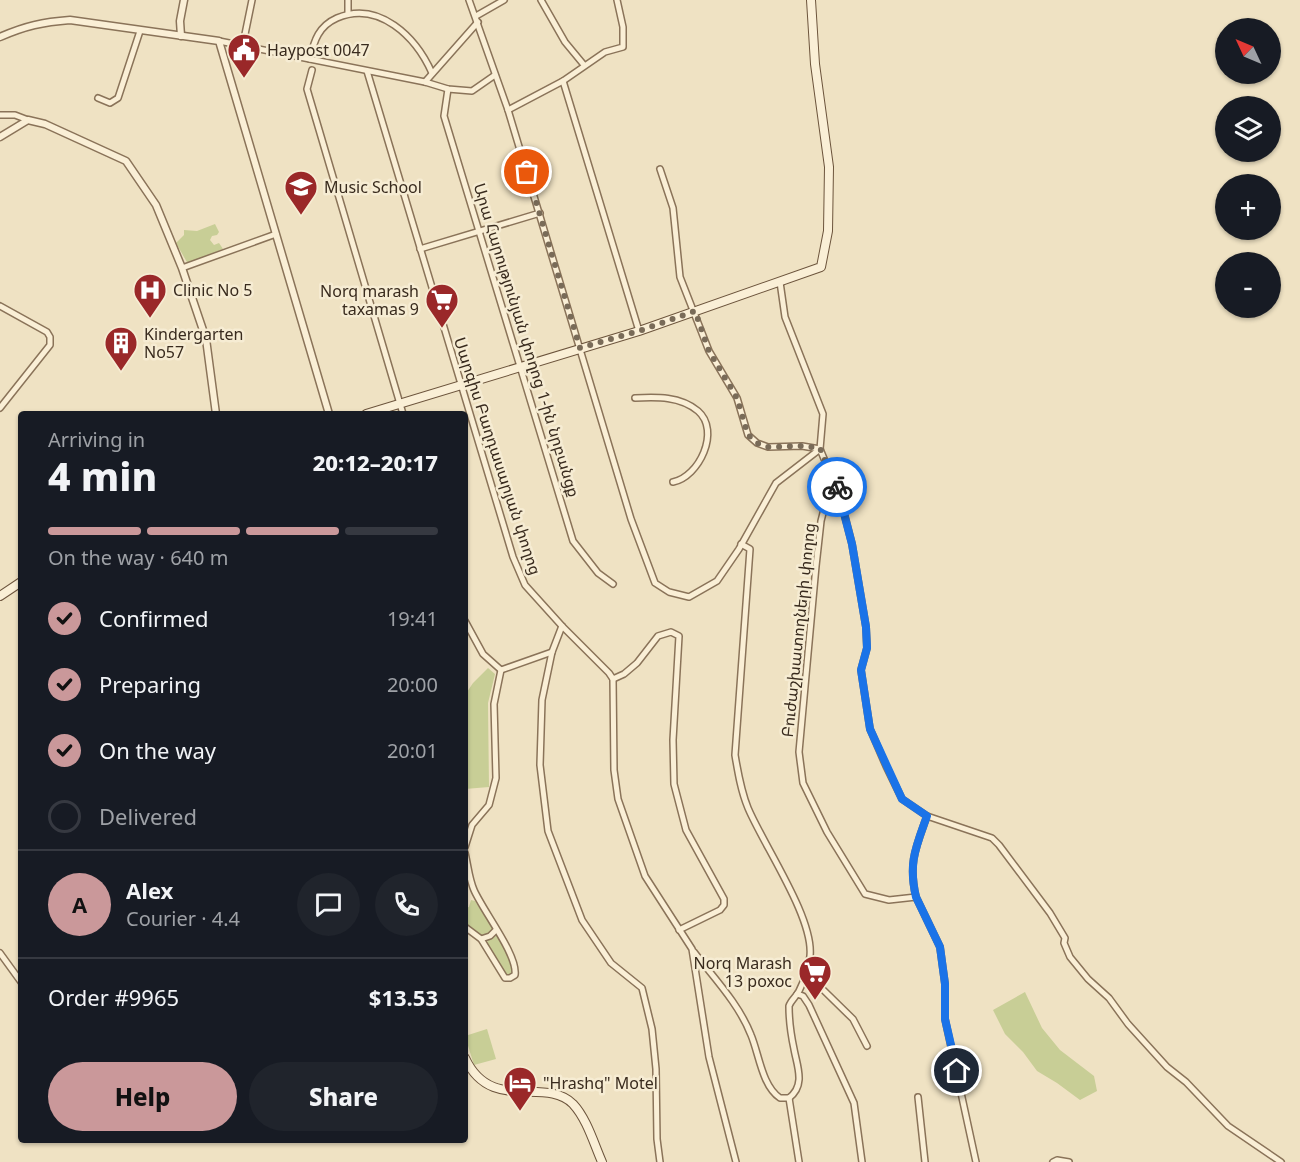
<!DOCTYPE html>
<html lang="en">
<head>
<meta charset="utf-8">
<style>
	body { margin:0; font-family:Georgia,"Noto Sans Armenian",serif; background:#20242c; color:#f1f3f6; height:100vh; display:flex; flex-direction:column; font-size:22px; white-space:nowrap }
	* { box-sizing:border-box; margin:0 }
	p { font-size:20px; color:#9ea1a6 }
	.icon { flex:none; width:33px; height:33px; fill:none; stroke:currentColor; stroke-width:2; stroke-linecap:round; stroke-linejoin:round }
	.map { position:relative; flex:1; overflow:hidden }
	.details { position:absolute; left:18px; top:411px; width:450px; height:732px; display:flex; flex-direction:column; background:#171b24; border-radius:6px; box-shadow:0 2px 4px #0004 }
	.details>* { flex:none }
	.needle { width:39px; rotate:314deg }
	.buttons { position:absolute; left:1215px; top:18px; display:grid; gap:12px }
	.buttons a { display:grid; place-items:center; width:66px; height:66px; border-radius:50%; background:#171b24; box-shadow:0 2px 4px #0004; font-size:30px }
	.pin { position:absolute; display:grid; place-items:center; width:51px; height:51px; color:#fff; margin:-26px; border:3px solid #fff; border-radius:50%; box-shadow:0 2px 6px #0007 }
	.courier { position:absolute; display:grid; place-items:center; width:60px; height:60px; margin:-30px; border:4px solid #1a73e8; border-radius:50%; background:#fff; color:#222; box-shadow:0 2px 8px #0007 }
	.summary em { font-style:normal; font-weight:800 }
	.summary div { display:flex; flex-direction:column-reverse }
	.summary { display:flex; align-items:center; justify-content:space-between; height:102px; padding:0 30px }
	h1 { font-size:39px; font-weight:800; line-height:45px }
	.bar { display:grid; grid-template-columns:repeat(4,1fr); gap:9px 6px; align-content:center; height:72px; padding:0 30px }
	.bar i { height:8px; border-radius:4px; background:#363941 }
	.bar .current { background:#ca989a }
	.bar p { grid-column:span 4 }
	.line { display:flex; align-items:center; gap:15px; padding:0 30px; border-top:2px solid #363941 }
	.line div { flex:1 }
	.round { display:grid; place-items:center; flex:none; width:63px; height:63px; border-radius:32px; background:#20242c }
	ol { padding:0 30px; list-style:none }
	li { display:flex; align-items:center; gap:18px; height:66px }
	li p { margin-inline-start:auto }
	li .icon { padding:6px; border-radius:50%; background:#ca989a; color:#111; stroke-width:4 }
	li:last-child { color:#9ea1a6 }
	li i { width:33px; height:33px; border:3px solid #363941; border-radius:50% }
	.button { display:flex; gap:12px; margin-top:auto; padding:12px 30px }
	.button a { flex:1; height:69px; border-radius:36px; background:#ca989a; color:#111; font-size:24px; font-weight:800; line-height:69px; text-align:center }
	.button a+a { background:#20242c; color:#f1f3f6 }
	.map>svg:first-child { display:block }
</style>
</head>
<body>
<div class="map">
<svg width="1300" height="1162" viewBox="0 0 1300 1162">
	<rect width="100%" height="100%" fill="#efe2c3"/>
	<g fill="#c8ce96">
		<polygon points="215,224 219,232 217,235 212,236 210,240 214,245 219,243 223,249 188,264 176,243 184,235 184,230 197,231"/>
		<polygon points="488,668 495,674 488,703 489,787 465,789 465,695 473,683"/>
		<polygon points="471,900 475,901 493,929 488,935 482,936 465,923 465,908 469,907"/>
		<path d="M493 936H498C505 947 515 960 513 973L508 975 503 972 487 943 488 940Z"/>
		<polygon points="1025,992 1042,1028 1060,1050 1094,1076 1097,1091 1080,1100 1057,1083 1037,1071 1023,1052 1005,1034 993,1010"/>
		<polygon points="487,1029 496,1059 474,1065 465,1036"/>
	</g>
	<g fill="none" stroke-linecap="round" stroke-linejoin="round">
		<g stroke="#8a7359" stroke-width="8">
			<g id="minor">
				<polyline points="348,0 348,13"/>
				<polyline points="469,0 508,110 631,519 655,583 669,592 689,597 717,581 739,549 776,483 820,449"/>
				<polyline points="541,0 565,42 584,65"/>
				<polyline points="476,16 504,0"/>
				<polyline points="219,41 425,82 448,89 472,91 495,75"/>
				<polyline points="243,44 252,0"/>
				<path d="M310 59C314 40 319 26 337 18 379 0 416 37 432 73"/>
				<polyline points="312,70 307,89 403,414"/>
				<polyline points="367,71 513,557 525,585 562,626 609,673 613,679 614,770 618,799 645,876 692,949 709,1057 736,1162"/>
				<polyline points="563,81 639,331"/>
				<polyline points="425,82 478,22"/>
				<polyline points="448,89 444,116 573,541 598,573 613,584"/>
				<polyline points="98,98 110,103 118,98 140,31"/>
				<polyline points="508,110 563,81 605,52 623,47 623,27 617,0"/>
				<polyline points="0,115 15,115 28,120"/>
				<polyline points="660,169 673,208 680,277 709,351 737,398 748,435 757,443 768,447 802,446 820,449"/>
				<polyline points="420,249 540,213"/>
				<polyline points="182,268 276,234"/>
				<polyline points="780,282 785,317 823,414 820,449 832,478 821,521 816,566 799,752 803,783 827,832 865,894 889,900 916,897"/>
				<polyline points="0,306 47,332 50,337 50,345 0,408"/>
				<path d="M635 398C657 397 680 396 698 411 721 431 699 477 673 482"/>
				<polyline points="832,478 838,489 852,544 866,627 867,648 861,670 870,729 886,766 902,799 927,816 992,838 999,845 1050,913 1065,938 1064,943 1070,957 1088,979 1109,998 1128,1024 1167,1067 1186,1082 1228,1126 1281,1162"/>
				<path d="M741 544 750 549 735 755C738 773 741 791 748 808 764 846 814 918 810 956 809 968 804 981 799 991 796 997 791 1000 789 1006 789 1020 791 1035 794 1049 797 1066 806 1085 789 1098"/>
				<polyline points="465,621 483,654 501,670"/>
				<polyline points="562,626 552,652 542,700 540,765 548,831 582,920 611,963 642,988 652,1029 656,1069 657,1139 660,1162"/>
				<polyline points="501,670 552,652"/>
				<polyline points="613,679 624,674 637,663 658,636 671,632 679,636 673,740 674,784 686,830 724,899 724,905 720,910 679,930"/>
				<path d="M927 816C916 847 908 863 916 897L940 947 945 984V1019L976 1162"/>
				<polyline points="465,847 472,825 489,805 496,778 494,704 501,670"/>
				<path d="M465 853C468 865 469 879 474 890 483 911 518 955 515 975L510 978H505L481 939 465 927"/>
				<polyline points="481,939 490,936 496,930"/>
				<path d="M694 952C714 978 739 1004 751 1035 759 1054 762 1086 780 1098H789"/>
				<polyline points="0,953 21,982"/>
				<polyline points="806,973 853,1019 867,1046"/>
				<polyline points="797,994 803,996 809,1005 854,1103 862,1162"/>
				<polyline points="918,1097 925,1162"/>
				<polyline points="789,1098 799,1162"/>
				<polyline points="1053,1162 1057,1160 1069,1162"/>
			</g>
		</g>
		<g stroke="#8a7359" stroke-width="9">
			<g id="tertiary">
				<polyline points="181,36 180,21 184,0"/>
				<path d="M0 37C25 26 43 22 70 20L219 41 329 414"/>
				<polyline points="0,137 28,120 45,124 126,161 156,205 182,268 206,339 216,414"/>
			</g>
		</g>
		<g stroke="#6c543c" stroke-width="10">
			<g id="secondary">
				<polyline points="366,414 639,331 821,267 828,231 829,167 815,64 811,0"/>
				<polyline points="0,596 21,582"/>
				<path d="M465 1058C491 1114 545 1076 573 1104 587 1119 594 1144 602 1162"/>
			</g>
		</g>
		<use href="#minor" stroke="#faefd6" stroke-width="5"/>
		<use href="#tertiary" stroke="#faefd6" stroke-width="6"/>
		<use href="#secondary" stroke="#faefd6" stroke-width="8"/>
	</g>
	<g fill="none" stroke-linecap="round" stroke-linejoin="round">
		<polyline stroke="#796b58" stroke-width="6" stroke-dasharray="0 10.8" points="527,172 580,348 639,331 695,311 709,351 737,398 748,435 757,443 768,447 802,446 820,448 832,478 837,487"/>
		<path stroke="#1a73e8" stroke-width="8" d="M837 487 852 544 866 627 867 648 861 670 870 729 902 799 927 816C916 847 908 863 916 897L940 947 945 984V1019L957 1071"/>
	</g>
	<defs>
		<g id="civic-pin" transform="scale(1.725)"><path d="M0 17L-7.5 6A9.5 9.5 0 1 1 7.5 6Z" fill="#9a2829" stroke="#f6ecd3"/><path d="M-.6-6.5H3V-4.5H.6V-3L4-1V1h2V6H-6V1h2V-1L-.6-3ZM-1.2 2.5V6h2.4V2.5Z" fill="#fff"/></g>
		<g id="school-pin" transform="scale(1.725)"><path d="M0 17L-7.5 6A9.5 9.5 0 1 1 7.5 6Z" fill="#9a2829" stroke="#f6ecd3"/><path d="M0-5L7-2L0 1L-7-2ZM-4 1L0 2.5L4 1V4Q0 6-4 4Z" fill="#fff"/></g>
		<g id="hospital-pin" transform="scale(1.725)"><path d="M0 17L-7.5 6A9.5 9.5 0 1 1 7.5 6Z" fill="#9a2829" stroke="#f6ecd3"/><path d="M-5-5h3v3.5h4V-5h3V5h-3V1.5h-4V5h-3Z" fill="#fff"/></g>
		<g id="supermarket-pin" transform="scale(1.725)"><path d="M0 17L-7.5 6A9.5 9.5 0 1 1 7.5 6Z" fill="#9a2829" stroke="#f6ecd3"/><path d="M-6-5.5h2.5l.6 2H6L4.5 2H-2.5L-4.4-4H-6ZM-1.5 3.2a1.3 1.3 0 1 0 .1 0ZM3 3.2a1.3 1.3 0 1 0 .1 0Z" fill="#fff"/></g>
		<g id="building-pin" transform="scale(1.725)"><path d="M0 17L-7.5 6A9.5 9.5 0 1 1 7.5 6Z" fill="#9a2829" stroke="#f6ecd3"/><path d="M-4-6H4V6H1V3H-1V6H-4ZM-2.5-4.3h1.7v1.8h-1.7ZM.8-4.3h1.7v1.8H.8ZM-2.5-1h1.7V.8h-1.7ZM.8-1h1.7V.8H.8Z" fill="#fff"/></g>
		<g id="hotel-pin" transform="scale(1.725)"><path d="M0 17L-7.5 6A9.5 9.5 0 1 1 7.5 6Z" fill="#9a2829" stroke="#f6ecd3"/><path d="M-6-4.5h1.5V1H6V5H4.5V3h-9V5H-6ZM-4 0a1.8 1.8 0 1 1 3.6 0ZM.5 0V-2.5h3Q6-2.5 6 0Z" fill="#fff"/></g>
	</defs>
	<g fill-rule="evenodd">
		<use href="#civic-pin" x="244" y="50"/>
		<use href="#school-pin" x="301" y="187"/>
		<use href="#hospital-pin" x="150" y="290"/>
		<use href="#supermarket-pin" x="442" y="300"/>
		<use href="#building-pin" x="121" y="343"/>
		<use href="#supermarket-pin" x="815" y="972"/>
		<use href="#hotel-pin" x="520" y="1083"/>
	</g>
	<g text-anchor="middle" stroke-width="5" stroke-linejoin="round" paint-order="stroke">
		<g font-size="16" fill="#392b1e" stroke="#f6ecd3" text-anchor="start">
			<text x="267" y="56">Haypost 0047</text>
			<text x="324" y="193">Music School</text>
			<text x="173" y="296">Clinic No 5</text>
			<text x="419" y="297" text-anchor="end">Norq marash<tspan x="419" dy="18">taxamas 9</tspan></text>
			<text x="144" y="340">Kindergarten<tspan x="144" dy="18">No57</tspan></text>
			<text x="792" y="969" text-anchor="end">Norq Marash<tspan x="792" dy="18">13 poxoc</tspan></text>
			<text x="543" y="1089">"Hrashq" Motel</text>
		</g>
		<g font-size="16" fill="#392b1e" stroke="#f6ecd3">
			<text transform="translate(527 340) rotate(73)" y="6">Արա Հարությունյան փողոց 1-ին նրբանցք</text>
			<text transform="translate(498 456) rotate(72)" y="6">Սարգիս Բաղդասարյան փողոց</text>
			<text transform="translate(798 630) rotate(-84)" y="6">Բուժաշխատողների փողոց</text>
		</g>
	</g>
</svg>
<div class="buttons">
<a><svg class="needle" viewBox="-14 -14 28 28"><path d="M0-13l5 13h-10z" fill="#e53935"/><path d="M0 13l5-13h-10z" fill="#9ea1a6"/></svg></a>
<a><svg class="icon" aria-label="layers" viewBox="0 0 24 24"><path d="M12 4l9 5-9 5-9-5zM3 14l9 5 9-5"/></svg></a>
<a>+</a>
<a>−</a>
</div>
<div class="pin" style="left:527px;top:172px;background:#ea580c"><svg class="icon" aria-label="bag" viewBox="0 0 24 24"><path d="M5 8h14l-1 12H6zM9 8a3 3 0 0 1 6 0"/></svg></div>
<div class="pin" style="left:957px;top:1071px;background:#1f2937"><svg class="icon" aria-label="home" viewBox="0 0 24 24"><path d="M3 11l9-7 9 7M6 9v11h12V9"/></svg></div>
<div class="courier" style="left:837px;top:487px"><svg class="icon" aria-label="bike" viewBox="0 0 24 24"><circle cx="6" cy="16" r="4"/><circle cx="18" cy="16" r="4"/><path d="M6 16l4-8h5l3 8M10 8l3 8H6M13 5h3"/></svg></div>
<section class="details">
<div class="summary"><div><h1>4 min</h1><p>Arriving in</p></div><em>20:12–20:17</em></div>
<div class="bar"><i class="current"></i><i class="current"></i><i class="current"></i><i></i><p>On the way · 640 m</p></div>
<ol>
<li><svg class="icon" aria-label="check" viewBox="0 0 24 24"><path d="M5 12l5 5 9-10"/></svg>Confirmed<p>19:41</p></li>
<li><svg class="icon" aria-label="check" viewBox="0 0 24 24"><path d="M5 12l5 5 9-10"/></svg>Preparing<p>20:00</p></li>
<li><svg class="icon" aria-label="check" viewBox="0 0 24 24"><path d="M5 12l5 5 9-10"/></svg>On the way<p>20:01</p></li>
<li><i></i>Delivered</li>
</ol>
<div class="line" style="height:108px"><b class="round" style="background:#ca989a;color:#111">A</b><div><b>Alex</b><p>Courier · 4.4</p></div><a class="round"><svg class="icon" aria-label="chat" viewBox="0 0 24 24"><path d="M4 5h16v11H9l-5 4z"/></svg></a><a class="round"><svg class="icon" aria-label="phone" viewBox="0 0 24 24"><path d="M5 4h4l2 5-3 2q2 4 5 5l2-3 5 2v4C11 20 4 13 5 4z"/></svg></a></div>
<div class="line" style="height:78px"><div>Order #9965</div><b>$13.53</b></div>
<div class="button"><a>Help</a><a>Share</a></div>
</section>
</div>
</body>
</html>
